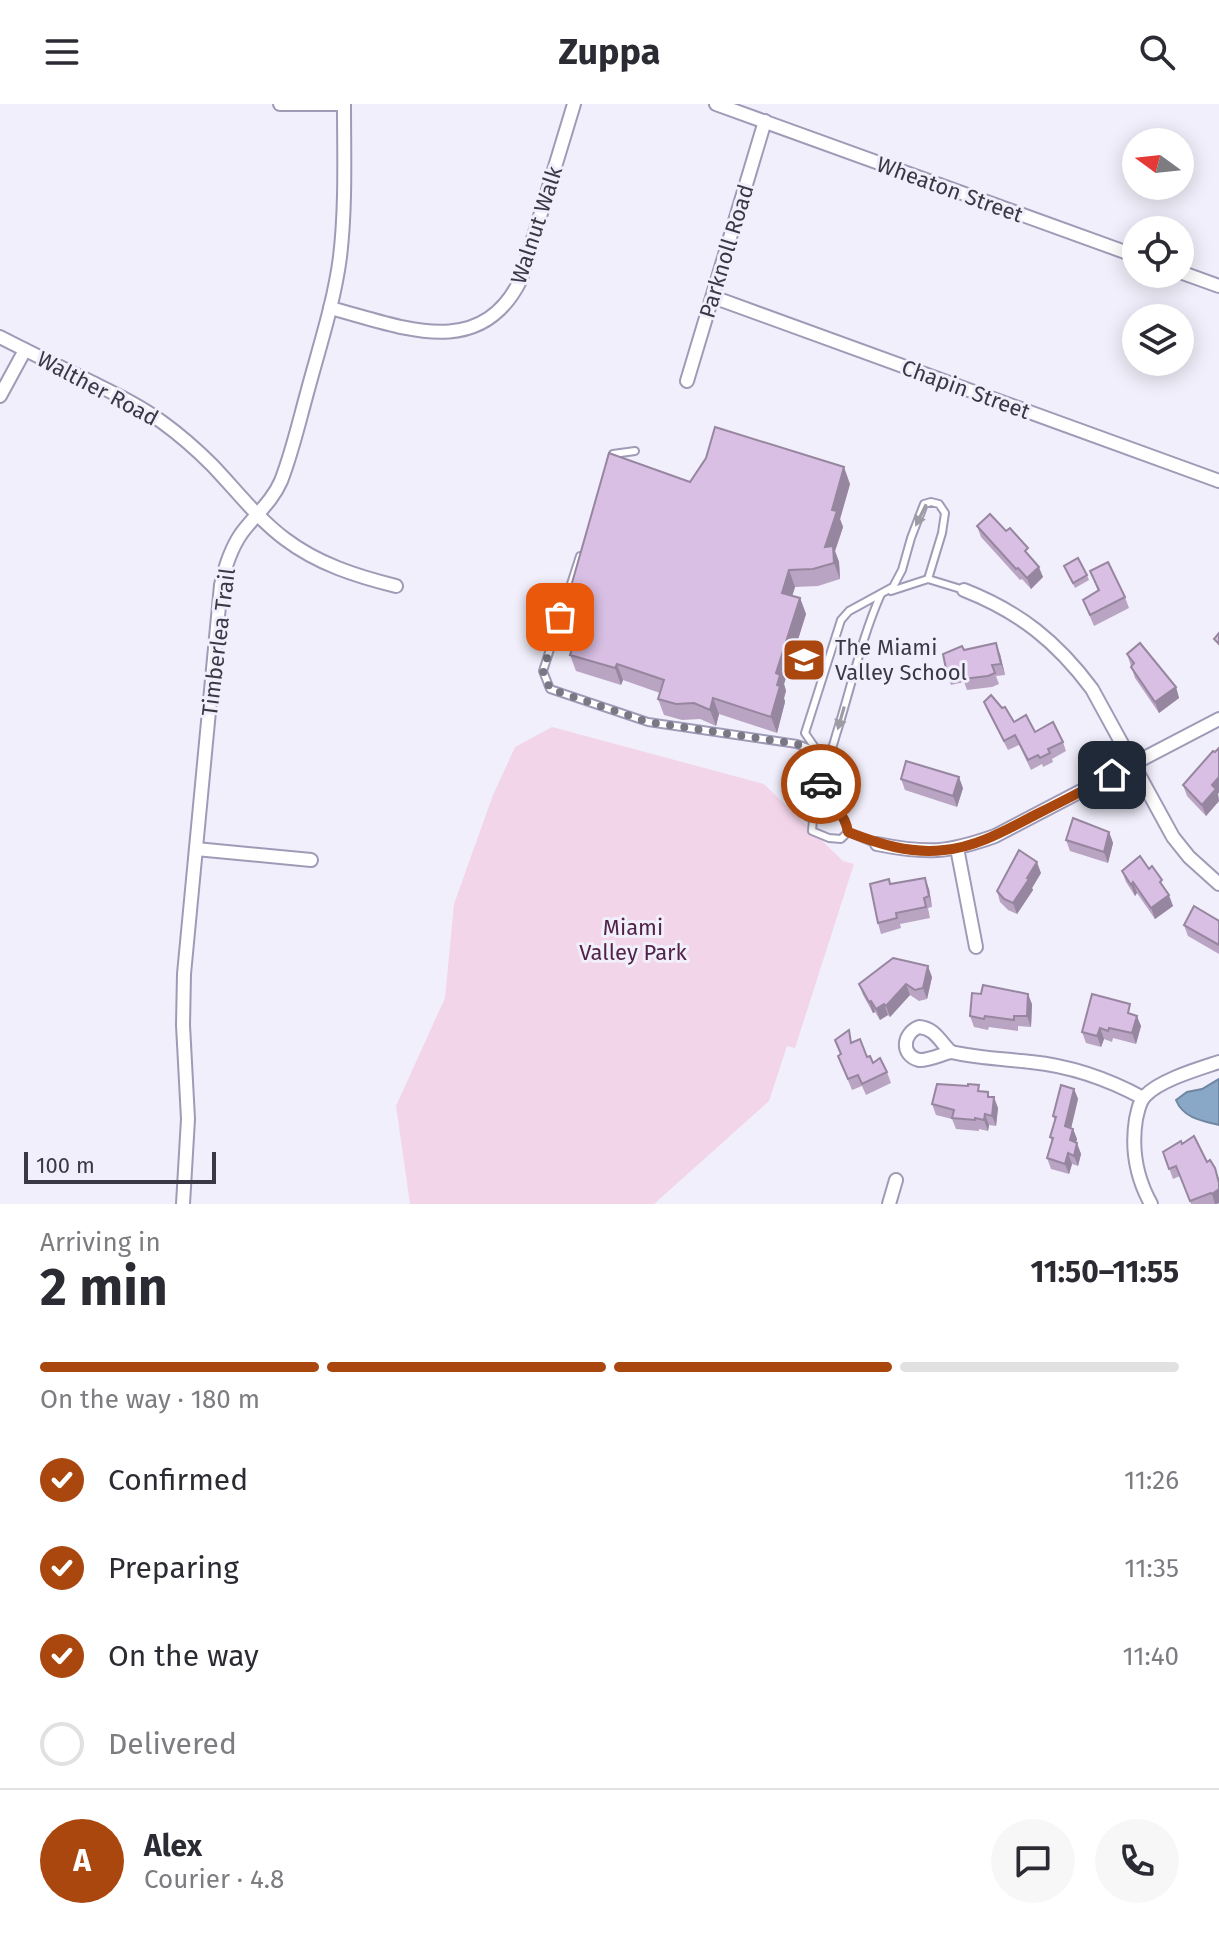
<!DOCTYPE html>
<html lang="en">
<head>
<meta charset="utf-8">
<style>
	body { margin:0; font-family:"Fira Sans",sans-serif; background:#f7f7f7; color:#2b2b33; height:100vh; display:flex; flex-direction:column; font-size:30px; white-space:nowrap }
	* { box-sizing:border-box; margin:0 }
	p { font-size:26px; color:#7c7c81 }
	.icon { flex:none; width:44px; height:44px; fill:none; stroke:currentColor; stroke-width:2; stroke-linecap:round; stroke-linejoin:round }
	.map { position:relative; height:1100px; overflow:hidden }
	.sheet { display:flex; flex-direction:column; background:#fff; flex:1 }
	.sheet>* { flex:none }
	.needle { width:52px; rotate:285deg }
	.buttons { position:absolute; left:1122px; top:24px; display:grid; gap:16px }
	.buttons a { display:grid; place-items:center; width:72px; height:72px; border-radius:50%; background:#fff; box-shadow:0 4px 20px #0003; font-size:40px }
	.scale { position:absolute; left:24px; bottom:20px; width:192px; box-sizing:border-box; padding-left:8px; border:4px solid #3a3844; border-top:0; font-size:22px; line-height:28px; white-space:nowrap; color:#3a3844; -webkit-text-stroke:6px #f1effb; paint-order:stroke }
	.pin { position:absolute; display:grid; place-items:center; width:68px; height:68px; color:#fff; margin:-34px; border-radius:16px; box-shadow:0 4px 12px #0006 }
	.courier { position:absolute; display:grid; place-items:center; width:80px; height:80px; margin:-40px; border:6px solid #aa470f; border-radius:50%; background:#fff; color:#222; box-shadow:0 2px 10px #0007 }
	.summary em { font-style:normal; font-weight:700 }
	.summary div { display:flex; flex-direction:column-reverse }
	.summary { display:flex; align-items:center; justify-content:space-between; height:136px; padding:0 40px }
	h1 { font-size:52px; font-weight:700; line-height:60px }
	.bar { display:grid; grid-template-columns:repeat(4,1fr); gap:12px 8px; align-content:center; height:96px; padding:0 40px }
	.bar i { height:10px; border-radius:6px; background:#e1e1e2 }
	.bar .active { background:#aa470f }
	.bar p { grid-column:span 4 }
	.line { display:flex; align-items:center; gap:20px; padding:0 40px; border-top:2px solid #e1e1e2 }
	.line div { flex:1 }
	.round { display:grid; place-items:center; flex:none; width:84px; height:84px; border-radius:42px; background:#f7f7f7 }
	ol { padding:0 40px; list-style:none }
	li { display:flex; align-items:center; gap:24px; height:88px }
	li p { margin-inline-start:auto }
	li .icon { padding:8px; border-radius:50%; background:#aa470f; color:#fff; stroke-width:4 }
	li:last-child { color:#7c7c81 }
	li i { width:44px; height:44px; border:4px solid #e1e1e2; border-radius:50% }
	header { display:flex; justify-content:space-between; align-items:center; height:104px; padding:0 40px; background:#fff; font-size:36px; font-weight:700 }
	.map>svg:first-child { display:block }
</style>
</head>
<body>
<header><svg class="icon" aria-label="menu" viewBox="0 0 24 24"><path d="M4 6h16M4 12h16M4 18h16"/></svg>Zuppa<svg class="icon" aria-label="search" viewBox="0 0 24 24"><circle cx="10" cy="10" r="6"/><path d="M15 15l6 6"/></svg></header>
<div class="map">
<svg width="1219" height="1100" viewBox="0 0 1219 1100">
	<rect width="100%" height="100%" fill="#f1effb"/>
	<polygon fill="#f3d5e9" points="552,623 764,680 843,757 854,760 795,944 787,942 769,997 654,1100 410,1100 396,1002 445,894 454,800 493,691 515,643"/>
	<path fill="#89a8c7" stroke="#7186a0" stroke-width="2" d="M1219 975V1021C1202 1017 1183 1014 1176 996L1187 988 1202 985Z"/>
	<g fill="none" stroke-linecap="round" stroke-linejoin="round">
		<g stroke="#9f9bb7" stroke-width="10">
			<g id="lane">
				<polyline points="611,357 613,350 635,347"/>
				<polyline points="580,452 543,567 550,585 648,618 797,640 811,645 825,663"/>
				<polyline points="891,487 928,475 964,486"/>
				<polyline points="816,645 805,629 841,516 849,507 893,483 902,466 911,434 924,400 931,398 939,400 945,409 942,429 928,475"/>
				<path d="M817 696C834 702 845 709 848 728"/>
				<path d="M848 728 841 735 829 734 812 727C814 693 827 663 836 631 851 584 861 535 881 490"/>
				<polyline points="848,728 877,740"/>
			</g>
		</g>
		<g stroke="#9f9bb7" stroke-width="16">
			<g id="street">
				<polyline points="280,0 344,0"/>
				<polyline points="716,0 1136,152"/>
				<polyline points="1180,168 1219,182"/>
				<polyline points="713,193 1219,377"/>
				<path d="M330 204C400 222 480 259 521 175L574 0"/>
				<path d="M0 233C29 248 58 262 87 276 113 289 139 301 162 318 180 331 196 345 212 361 236 386 257 414 285 435 318 460 356 472 396 482"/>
				<polyline points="687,277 765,17"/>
				<polyline points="0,292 25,246"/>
				<path d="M964 486C1020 508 1057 538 1092 585L1173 733 1189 753 1219 780"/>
				<path d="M877 740C927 750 948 749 995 732L1219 615"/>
				<polyline points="957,744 976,843"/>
				<polyline points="196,745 311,756"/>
				<path d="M919 923C935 924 940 938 951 948 942 950 927 957 919 956 900 951 903 929 919 923Z"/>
				<path d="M951 948C978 954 1004 955 1031 958 1071 962 1108 975 1143 994"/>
				<path d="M183 1100 188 1015 183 921 184 870 221 481C225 463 230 446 241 430 254 412 272 398 281 377 292 349 299 318 307 289 319 244 334 199 340 153 346 102 344 51 344 0"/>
				<polyline points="889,1100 896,1076"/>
				<path d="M1151 1100C1136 1073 1131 1046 1136 1015 1138 1007 1139 998 1145 992 1160 976 1198 965 1219 958"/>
			</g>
		</g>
		<use href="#lane" stroke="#fff" stroke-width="6"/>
		<use href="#street" stroke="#fff" stroke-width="12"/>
	</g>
	<g fill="#baa4c3">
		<polygon points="690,378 850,380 840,415 843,423 835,447 839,458 840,475 818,482 795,483 792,492 800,494 806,510 784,580 786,587 784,594 785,598 777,629 719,610 716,622 700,615 682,616 664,611 658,595 660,589 623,576 621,581 576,567 570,551 581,518 572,516 566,500"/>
		<polygon points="977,422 1032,455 1043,473 1031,485 1022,475 1020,476 981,433"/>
		<polygon points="1064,462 1087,471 1089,476 1075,484"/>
		<polygon points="1090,467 1125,493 1129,504 1094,522 1083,496 1098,487"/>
		<polygon points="964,546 1000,550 1005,571 996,572 999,580 992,583 967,586 964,578 951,581 947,570"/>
		<polygon points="1127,550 1176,583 1179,594 1159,609 1135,574"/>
		<polygon points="984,598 1014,618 1035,628 1063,638 1066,647 1052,655 1053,658 1043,663 1042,660 1031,666 1019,641 1008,646 988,608"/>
		<polygon points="1219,644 1219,688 1218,690 1219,697 1206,712 1187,692 1183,681"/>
		<polygon points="901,675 963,684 957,703 905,686"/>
		<polygon points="1109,728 1113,739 1108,759 1070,747 1066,736"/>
		<polygon points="1122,767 1166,787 1173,802 1155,815 1137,789 1135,792 1126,778"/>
		<polygon points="1041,769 1032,784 1033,786 1017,810 1008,806 1000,798 997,787"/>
		<polygon points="891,780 929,785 932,803 928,804 930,814 900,820 901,824 881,830 878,819"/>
		<polygon points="1219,817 1219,850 1188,832 1184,821"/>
		<polygon points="932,873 927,895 919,897 910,891 890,913 888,911 880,916 875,908 873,909 863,891 859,880"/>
		<polygon points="1032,900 1031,923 1018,922 1018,927 989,923 988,926 974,923 970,912"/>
		<polygon points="1134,910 1141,922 1136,940 1113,934 1112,938 1104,935 1101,943 1086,939 1082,928"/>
		<polygon points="853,938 873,959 887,968 891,979 866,991 862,982 852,986 838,952"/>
		<polygon points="1074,985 1078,995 1071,1024 1073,1025 1077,1035 1076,1038 1081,1050 1078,1062 1072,1060 1069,1070 1051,1065 1047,1054 1052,1037 1050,1033 1055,1017 1053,1012"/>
		<polygon points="981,987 990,993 998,1004 996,1022 989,1021 988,1027 979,1025 979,1027 956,1025 952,1015 936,1011 932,1000"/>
		<polygon points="1182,1040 1215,1064 1219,1075 1219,1099 1218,1100 1191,1100 1180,1072 1173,1075 1163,1048"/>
	</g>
	<g fill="#97869f">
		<polygon points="844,363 850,380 840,415 843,423 835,447 839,458 840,475 834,459 825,443 832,406"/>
		<polygon points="1039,463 1043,473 1031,485 1027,474"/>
		<polygon points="789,466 795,483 788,505 782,489"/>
		<polygon points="800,494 806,510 784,580 786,587 784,594 785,598 777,629 771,613 777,581 776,569"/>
		<polygon points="996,539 1000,550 1005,571 1001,560"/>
		<polygon points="617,560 623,576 621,581 615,564"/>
		<polygon points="1176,583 1179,594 1159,609 1155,598"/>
		<polygon points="713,594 719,610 716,622 710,606"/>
		<polygon points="959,673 963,684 957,703 953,692"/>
		<polygon points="1219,673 1219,688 1218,690 1219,697 1206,712 1202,701 1212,681"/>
		<polygon points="1109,728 1113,739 1108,759 1104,748"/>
		<polygon points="1037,758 1041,769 1032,784 1033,786 1017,810 1013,799"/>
		<polygon points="925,774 929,785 932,803 929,792"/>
		<polygon points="1133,778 1137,789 1135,792 1131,781"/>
		<polygon points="1169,791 1173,802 1155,815 1151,804"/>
		<polygon points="928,862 932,873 927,895 923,884"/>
		<polygon points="906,880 910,891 890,913 886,902"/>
		<polygon points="1028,890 1032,900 1031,923 1027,912"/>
		<polygon points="871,897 875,908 873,909 869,898"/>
		<polygon points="884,900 888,911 880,916 876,905"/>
		<polygon points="1137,912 1141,922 1136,940 1132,929"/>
		<polygon points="1100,924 1104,935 1101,943 1097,932"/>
		<polygon points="1074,985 1078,995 1069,1033 1065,1022"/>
		<polygon points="994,993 998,1004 996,1022 992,1012"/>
		<polygon points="985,1010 989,1021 988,1027 984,1016"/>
		<polygon points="1073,1025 1077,1035 1074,1047 1070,1036"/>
		<polygon points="1077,1039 1081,1050 1078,1062 1074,1052"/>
		<polygon points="1068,1049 1072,1060 1069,1070 1065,1060"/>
		<polygon points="1219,1085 1219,1099 1215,1100 1212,1090"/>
	</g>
	<g fill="#d8bfe3" stroke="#97869f" stroke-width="2">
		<polygon points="715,323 844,363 832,406 837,407 825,443 833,442 834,459 813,465 789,466 782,489 800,494 776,569 780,571 777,581 780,582 771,613 713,594 710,606 694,599 676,600 658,595 664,576 617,560 615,564 570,551 585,505 566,500 609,349 690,378 706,354"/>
		<polygon points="990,410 1006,427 1010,424 1028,444 1025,447 1039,463 1027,474 1018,464 1016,465 977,422"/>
		<polygon points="1078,454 1087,471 1073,479 1064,462"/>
		<polygon points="1108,458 1125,493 1090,511 1083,496 1099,486 1090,467"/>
		<polygon points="1219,529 1219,540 1214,535"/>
		<polygon points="996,539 1001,560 992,561 995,569 988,572 963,575 961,567 947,570 943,550 962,542 964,546"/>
		<polygon points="1140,539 1176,583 1155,598 1131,563 1134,559 1127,550"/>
		<polygon points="991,591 1002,604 1005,603 1014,618 1026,611 1035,628 1053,618 1063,638 1048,645 1050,649 1040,654 1038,651 1028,656 1015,631 1004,637 984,598"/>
		<polygon points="1219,644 1219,673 1212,681 1216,685 1202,701 1183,681 1213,647 1215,648"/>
		<polygon points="906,657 959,673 953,692 901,675"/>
		<polygon points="1073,714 1109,728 1104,748 1066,736"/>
		<polygon points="1019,746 1037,758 1027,774 1029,775 1013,799 1004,795 997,787"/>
		<polygon points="1140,752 1149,765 1152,762 1162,776 1160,778 1169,791 1151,804 1133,778 1131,781 1122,767"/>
		<polygon points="925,774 929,792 924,794 926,803 896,809 897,814 878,819 870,780 889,775 890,780"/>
		<polygon points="1194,802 1219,817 1219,841 1184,821"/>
		<polygon points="893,854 928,862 923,884 915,886 906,880 886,902 884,900 876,905 871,897 869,898 859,880"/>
		<polygon points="983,881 1028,890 1027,912 1014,912 1014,916 985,912 984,915 970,912 972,889 981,890"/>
		<polygon points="1092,890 1130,900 1128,909 1137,912 1132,929 1109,924 1108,927 1100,924 1097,932 1082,928"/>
		<polygon points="849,926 851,939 860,935 867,953 870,952 873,959 880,954 887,968 862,980 858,971 848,975 838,952 841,950 835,936"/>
		<polygon points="937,980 968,982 968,980 979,981 978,987 988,988 988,993 994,993 992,1012 985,1010 984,1016 975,1014 975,1016 952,1014 954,1006 932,1000"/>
		<polygon points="1061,981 1074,985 1065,1022 1073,1025 1070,1036 1077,1039 1074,1052 1068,1049 1065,1060 1047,1054 1053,1034 1050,1033 1056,1013 1053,1012"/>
		<polygon points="1194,1032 1207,1058 1210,1056 1215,1064 1219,1079 1219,1085 1212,1090 1211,1089 1190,1097 1176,1062 1169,1065 1163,1048 1181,1037 1182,1040"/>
	</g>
	<defs><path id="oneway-solid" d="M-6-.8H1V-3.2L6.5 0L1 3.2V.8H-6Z" transform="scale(2)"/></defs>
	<g fill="#9c9ca2">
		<use href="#oneway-solid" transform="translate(921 411) rotate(116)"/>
		<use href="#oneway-solid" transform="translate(841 614) rotate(106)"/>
	</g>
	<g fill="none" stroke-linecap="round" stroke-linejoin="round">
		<polyline stroke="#7a7884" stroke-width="8" stroke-dasharray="0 14.4" points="560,513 543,567 550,585 648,618 797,640 811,645 825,663 821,680"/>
		<path stroke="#aa470f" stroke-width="10" d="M821 680 817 696C834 702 845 709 848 728 879 740 910 750 944 746 977 743 1006 726 1035 711 1061 698 1087 685 1112 671"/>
	</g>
	<defs>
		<g id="school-square" transform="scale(2.3)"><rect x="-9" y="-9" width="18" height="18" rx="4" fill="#aa470f" stroke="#f1effb"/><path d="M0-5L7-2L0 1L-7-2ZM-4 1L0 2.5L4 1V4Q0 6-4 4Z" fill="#fff"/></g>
	</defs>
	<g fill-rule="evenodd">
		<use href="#school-square" x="804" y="556"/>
	</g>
	<g text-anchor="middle" stroke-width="6" stroke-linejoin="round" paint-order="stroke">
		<g font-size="22" fill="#3a3844" stroke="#f1effb">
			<text transform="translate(950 85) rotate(20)" y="8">Wheaton Street</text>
			<text transform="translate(536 121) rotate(-72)" y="8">Walnut Walk</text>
			<text transform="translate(726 147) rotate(-73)" y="8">Parknoll Road</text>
			<text transform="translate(98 284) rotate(28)" y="8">Walther Road</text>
			<text transform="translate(966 285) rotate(20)" y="8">Chapin Street</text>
			<text transform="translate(218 538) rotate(-83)" y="8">Timberlea Trail</text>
		</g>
		<g font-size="22" fill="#3a3844" stroke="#f1effb" text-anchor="start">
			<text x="835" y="551">The Miami<tspan x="835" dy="25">Valley School</tspan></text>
		</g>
		<g font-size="22" fill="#522347" stroke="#f1effb">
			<text x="633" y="831">Miami<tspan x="633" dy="25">Valley Park</tspan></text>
		</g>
	</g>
</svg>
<div class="buttons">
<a><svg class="needle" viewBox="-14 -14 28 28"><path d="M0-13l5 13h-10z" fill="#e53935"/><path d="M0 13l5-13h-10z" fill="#7c7c81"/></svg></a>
<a><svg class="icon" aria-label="locate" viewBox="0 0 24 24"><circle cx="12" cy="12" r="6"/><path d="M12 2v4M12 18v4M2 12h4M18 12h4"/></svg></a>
<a><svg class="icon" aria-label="layers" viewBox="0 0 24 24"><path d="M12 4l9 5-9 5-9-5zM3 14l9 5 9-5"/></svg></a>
</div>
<div class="scale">100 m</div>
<div class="pin" style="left:560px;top:513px;background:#ea580c"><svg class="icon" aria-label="bag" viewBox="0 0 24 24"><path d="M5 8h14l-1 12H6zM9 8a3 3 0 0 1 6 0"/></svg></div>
<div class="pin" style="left:1112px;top:671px;background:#1f2937"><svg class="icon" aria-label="home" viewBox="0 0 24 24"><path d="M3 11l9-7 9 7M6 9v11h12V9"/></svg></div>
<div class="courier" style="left:821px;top:680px"><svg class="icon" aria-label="car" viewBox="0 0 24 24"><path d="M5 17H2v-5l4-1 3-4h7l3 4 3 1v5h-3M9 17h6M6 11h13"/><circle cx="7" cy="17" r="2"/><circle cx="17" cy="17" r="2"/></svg></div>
</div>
<section class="sheet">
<div class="summary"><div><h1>2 min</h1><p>Arriving in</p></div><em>11:50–11:55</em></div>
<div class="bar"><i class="active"></i><i class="active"></i><i class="active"></i><i></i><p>On the way · 180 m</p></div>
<ol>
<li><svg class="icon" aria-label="check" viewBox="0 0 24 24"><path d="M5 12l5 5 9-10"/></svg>Confirmed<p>11:26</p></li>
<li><svg class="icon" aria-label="check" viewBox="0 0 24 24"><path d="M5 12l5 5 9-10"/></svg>Preparing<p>11:35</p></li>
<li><svg class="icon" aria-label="check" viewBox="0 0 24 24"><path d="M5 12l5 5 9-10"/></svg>On the way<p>11:40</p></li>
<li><i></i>Delivered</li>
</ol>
<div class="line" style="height:144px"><b class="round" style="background:#aa470f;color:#fff">A</b><div><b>Alex</b><p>Courier · 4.8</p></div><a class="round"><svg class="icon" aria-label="chat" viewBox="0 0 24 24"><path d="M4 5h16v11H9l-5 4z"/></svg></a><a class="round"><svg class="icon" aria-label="phone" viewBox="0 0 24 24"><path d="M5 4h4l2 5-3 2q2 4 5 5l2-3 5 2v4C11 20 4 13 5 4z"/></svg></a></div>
</section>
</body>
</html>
